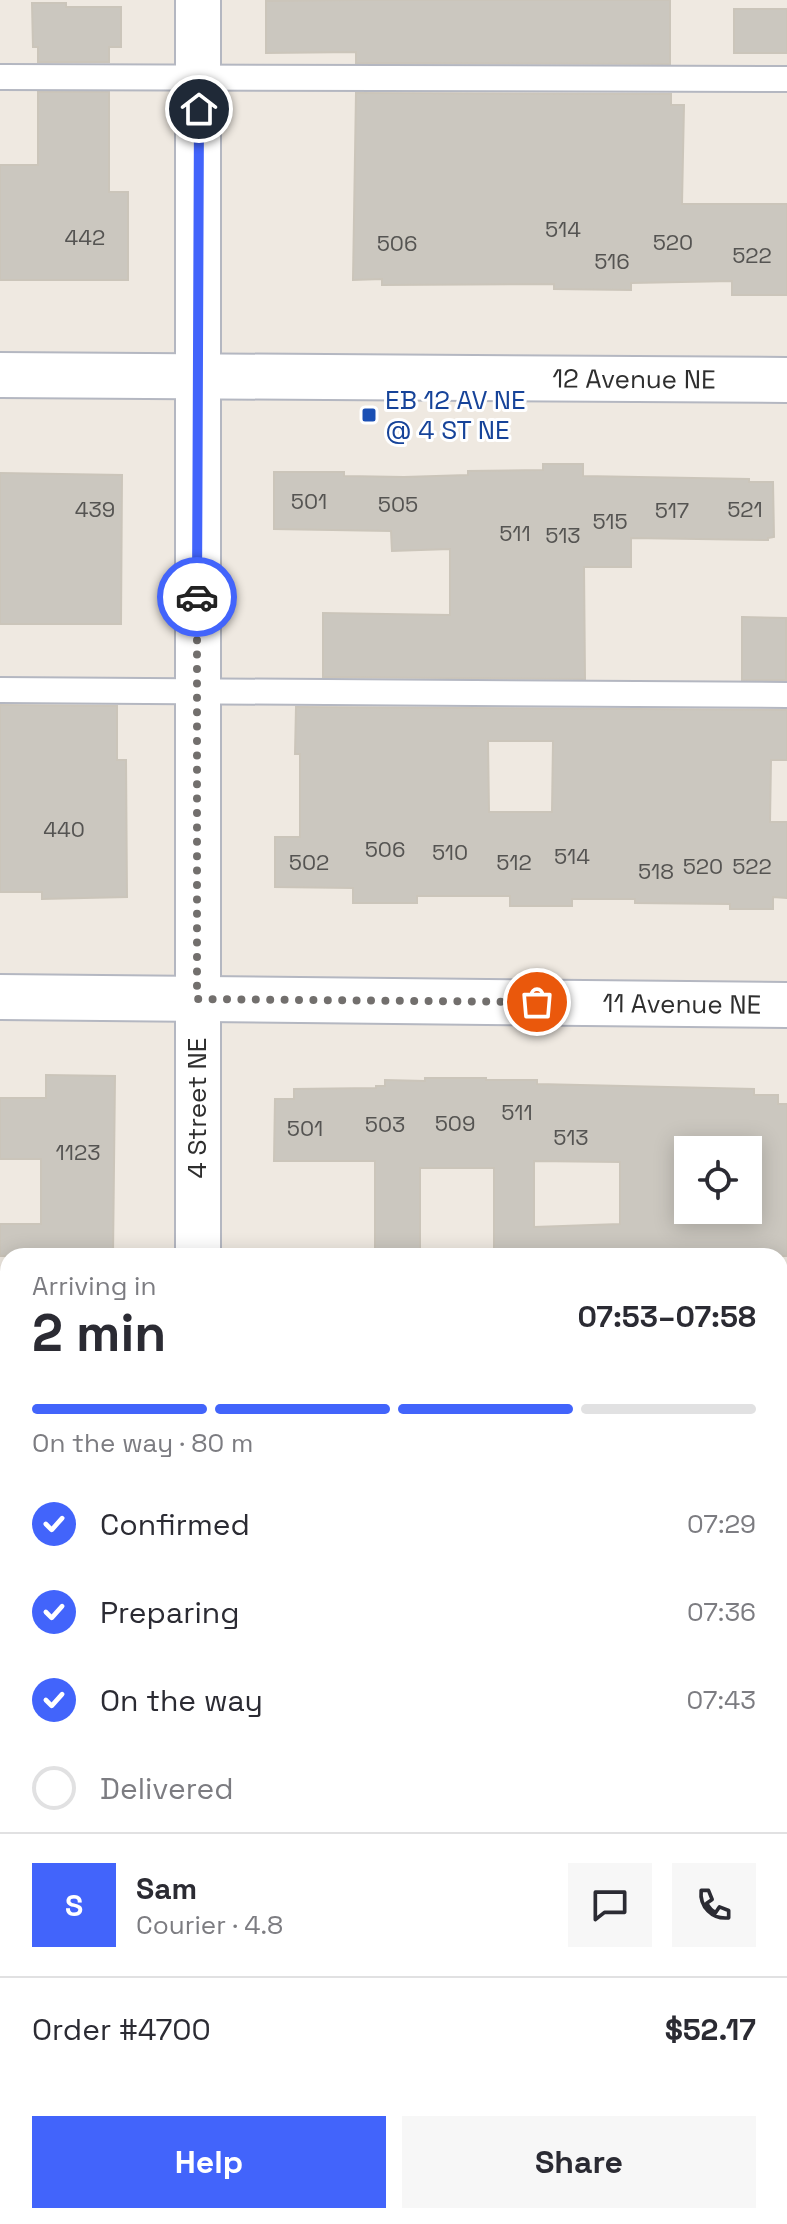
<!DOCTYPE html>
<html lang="en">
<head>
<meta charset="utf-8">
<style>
	body { margin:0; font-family:"Space Grotesk",sans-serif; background:#f7f7f7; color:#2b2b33; height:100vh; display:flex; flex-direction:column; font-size:30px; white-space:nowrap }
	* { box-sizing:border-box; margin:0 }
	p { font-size:26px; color:#7c7c81 }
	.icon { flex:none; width:44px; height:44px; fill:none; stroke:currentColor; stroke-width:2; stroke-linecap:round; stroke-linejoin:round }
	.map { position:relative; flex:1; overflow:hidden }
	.panel { position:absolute; left:0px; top:1248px; width:788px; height:976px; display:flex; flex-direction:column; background:#fff; border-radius:24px 24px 0 0; box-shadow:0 4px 20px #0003 }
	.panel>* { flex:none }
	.fabs { position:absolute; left:674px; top:1136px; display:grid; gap:16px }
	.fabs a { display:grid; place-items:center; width:88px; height:88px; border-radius:0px; background:#fff; box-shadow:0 4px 20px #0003; font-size:40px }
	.pin { position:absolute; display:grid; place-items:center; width:68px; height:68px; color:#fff; margin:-34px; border:4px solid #fff; border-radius:50%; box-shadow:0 2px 8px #0007 }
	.courier { position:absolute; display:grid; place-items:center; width:80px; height:80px; margin:-40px; border:6px solid #4264fb; border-radius:50%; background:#fff; color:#222; box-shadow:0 2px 10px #0007 }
	.head em { font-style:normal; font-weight:700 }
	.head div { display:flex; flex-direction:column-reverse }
	.head { display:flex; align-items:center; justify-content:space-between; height:136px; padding:0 32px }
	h1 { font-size:52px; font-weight:700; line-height:60px }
	.bar { display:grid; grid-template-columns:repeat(4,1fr); gap:12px 8px; align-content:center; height:96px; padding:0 32px }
	.bar i { height:10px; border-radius:6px; background:#e1e1e2 }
	.bar .on { background:#4264fb }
	.bar p { grid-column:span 4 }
	.line { display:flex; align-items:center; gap:20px; padding:0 32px; border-top:2px solid #e1e1e2 }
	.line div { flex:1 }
	.round { display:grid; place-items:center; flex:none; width:84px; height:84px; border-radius:0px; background:#f7f7f7 }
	ol { padding:0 32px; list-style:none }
	li { display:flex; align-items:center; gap:24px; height:88px }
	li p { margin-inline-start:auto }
	li .icon { padding:8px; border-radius:50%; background:#4264fb; color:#fff; stroke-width:4 }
	li:last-child { color:#7c7c81 }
	li i { width:44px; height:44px; border:4px solid #e1e1e2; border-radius:50% }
	.primary-button { display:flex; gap:16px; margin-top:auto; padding:16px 32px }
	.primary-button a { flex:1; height:92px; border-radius:0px; background:#4264fb; color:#fff; font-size:32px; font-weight:700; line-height:92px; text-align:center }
	.primary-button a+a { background:#f7f7f7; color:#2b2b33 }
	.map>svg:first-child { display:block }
</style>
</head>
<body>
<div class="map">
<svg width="787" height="2224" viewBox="0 0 787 2224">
	<rect width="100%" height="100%" fill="#efe9e1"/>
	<g fill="#cbc7bf" stroke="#cbc5ba" stroke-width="2" fill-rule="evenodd">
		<polygon points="354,0 670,0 670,64 356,63 356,52 266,53 266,1"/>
		<polygon points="32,3 66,3 66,7 121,7 121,47 109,47 109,62 38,62 38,47 33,47"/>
		<rect x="734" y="9" width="53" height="44"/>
		<polygon points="38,92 109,92 109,192 128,192 128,280 0,280 0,165 38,165"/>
		<polygon points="356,93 671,94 671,105 684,105 682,204 787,204 787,295 732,295 732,281 631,283 631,290 554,289 554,284 382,285 382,279 353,280"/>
		<polygon points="543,464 583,464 583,476 749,479 749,482 773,482 774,537 768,538 768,540 631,538 631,567 584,567 585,679 323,677 323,613 450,615 450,549 392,551 391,531 274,529 274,472 344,472 344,476 404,477 468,475 468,471 543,470"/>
		<polygon points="0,473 122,475 121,624 0,624"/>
		<polygon points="742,617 786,618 786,680 742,680"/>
		<polygon points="0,705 117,706 117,760 126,760 127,897 42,899 42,892 0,892"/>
		<path d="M296 707 787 710V760H771L770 822H787V898L773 897V909H730V904L635 903V899H572V906H510V896H417V903H353V888L275 887V837H300V754H295ZM488 741H553L552 812H489Z"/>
		<polygon points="46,1075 115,1076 113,1256 0,1256 0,1224 41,1224 41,1159 0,1159 0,1098 46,1098"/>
		<path d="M425 1078H486V1080H537V1084L754 1089V1095H778V1104H787V1256H494V1168H420V1256H375V1161H274L275 1099H294V1089L376 1088V1086H385V1080L425 1081ZM688 1150H748V1210H688ZM534 1161 620 1162V1224L534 1227Z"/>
	</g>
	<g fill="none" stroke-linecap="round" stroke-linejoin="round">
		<g stroke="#b4b7c1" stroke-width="28">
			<g id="service">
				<polyline points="0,77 787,79"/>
				<polyline points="0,690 787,695"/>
				<polyline points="0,1304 8,1304"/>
				<polyline points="780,1310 787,1310"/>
				<polyline points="0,1913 8,1913"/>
				<polyline points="780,1922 787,1922"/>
			</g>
		</g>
		<g stroke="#b4b7c1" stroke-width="48">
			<g id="minor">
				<path id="s1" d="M0 997 787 1005"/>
				<polyline points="198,1256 198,0"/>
				<polyline points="0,1607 8,1607"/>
				<polyline points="780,1615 787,1615"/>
				<polyline points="198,2216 198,2224"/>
				<polyline points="0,2220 147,2224"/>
			</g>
		</g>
		<g stroke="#b4b7c1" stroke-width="48">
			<g id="tertiary">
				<path id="s2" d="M0 375 787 380"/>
			</g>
		</g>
		<use href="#service" stroke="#fff" stroke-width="24"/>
		<use href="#minor" stroke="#fff" stroke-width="44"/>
		<use href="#tertiary" stroke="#fff" stroke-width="44"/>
	</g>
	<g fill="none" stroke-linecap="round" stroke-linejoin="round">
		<polyline stroke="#726f6d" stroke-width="8" stroke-dasharray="0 14.4" points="197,597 197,999 537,1002"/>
		<polyline stroke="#4264fb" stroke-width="10" points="197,597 199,109"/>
	</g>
	<rect fill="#1a4fb4" stroke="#fff" stroke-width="3" x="361" y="407" width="16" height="16" rx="4"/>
	<g text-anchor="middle" stroke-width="6" stroke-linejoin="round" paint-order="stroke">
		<g font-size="22" fill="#555452">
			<text x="563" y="237">514</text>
			<text x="85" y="245">442</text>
			<text x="673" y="250">520</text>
			<text x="397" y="251">506</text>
			<text x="752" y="263">522</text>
			<text x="612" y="269">516</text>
			<text x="309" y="509">501</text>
			<text x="398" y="512">505</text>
			<text x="95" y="517">439</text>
			<text x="745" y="517">521</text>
			<text x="672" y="518">517</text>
			<text x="610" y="529">515</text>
			<text x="515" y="541">511</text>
			<text x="563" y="543">513</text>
			<text x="64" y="837">440</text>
			<text x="385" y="857">506</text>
			<text x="450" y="860">510</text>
			<text x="572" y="864">514</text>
			<text x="309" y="870">502</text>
			<text x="514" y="870">512</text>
			<text x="703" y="874">520</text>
			<text x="752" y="874">522</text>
			<text x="656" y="879">518</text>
			<text x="517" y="1120">511</text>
			<text x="455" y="1131">509</text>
			<text x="385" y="1132">503</text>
			<text x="305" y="1136">501</text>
			<text x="571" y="1145">513</text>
			<text x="78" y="1160">1123</text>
		</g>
		<g font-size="26" fill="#2e2e2e" stroke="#fff">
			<text dy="9" stroke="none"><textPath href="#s2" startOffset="634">12 Avenue NE</textPath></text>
			<text dy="9" stroke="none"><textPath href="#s1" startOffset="682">11 Avenue NE</textPath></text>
			<text transform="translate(197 1108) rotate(-90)" y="9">4 Street NE</text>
		</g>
		<g font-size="26" fill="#164399" stroke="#fff" text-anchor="start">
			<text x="385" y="409">EB 12 AV NE<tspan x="385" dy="30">@ 4 ST NE</tspan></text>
		</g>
	</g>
</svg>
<div class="fabs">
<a><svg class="icon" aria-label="locate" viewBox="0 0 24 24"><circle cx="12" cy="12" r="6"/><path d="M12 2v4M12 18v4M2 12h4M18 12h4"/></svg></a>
</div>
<div class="pin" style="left:537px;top:1002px;background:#ea580c"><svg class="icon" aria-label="bag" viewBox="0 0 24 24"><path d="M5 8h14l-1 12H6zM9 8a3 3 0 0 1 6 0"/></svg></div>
<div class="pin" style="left:199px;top:109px;background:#1f2937"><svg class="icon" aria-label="home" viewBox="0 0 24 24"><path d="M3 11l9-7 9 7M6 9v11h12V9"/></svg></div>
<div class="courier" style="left:197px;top:597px"><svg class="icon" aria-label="car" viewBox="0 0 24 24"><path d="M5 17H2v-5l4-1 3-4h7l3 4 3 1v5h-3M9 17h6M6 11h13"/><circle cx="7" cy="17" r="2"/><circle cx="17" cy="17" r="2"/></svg></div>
<section class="panel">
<div class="head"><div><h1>2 min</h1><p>Arriving in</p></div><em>07:53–07:58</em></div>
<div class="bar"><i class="on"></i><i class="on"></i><i class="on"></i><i></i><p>On the way · 80 m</p></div>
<ol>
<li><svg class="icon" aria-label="check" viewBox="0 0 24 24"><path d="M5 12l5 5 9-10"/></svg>Confirmed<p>07:29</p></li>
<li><svg class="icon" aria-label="check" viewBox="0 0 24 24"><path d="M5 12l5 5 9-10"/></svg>Preparing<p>07:36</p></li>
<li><svg class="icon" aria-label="check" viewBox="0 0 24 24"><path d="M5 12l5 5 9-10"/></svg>On the way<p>07:43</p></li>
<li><i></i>Delivered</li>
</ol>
<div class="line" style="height:144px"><b class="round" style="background:#4264fb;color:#fff">S</b><div><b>Sam</b><p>Courier · 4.8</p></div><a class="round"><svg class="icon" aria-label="chat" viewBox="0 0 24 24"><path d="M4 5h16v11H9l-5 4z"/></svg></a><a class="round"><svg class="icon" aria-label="phone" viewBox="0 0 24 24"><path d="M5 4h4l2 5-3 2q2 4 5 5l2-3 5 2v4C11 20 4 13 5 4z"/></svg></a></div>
<div class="line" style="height:104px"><div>Order #4700</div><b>$52.17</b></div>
<div class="primary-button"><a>Help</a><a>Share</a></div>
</section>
</div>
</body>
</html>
